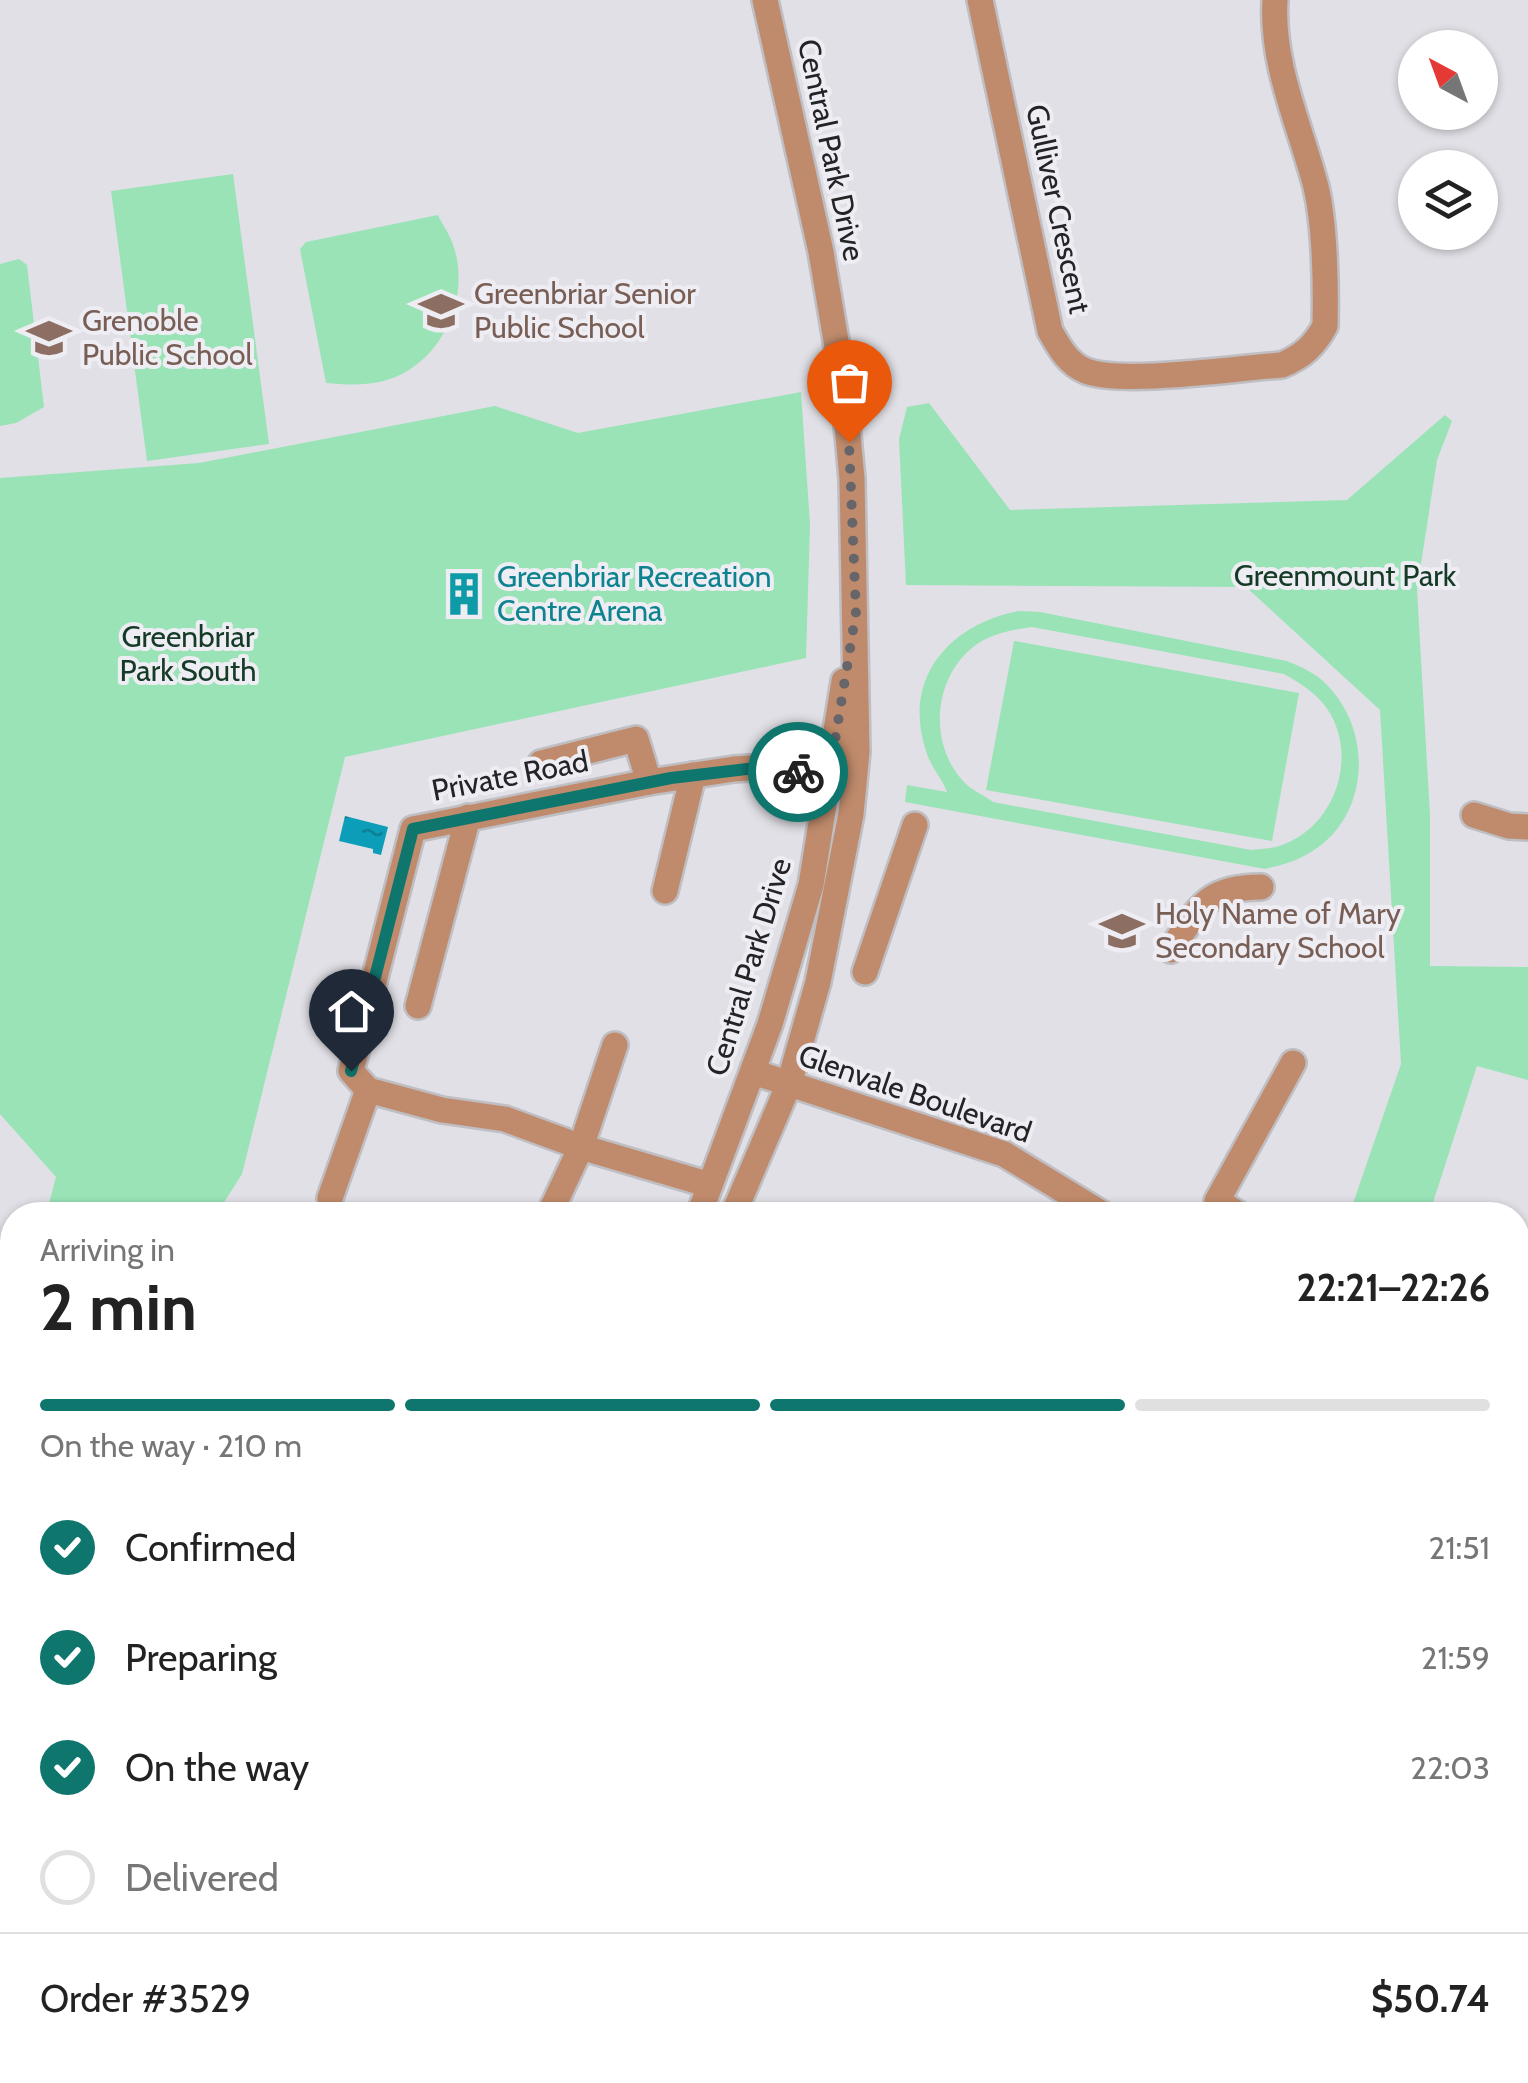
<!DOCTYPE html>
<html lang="en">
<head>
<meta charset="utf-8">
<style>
	body { margin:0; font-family:Cabin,sans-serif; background:#f6f6f6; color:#222; height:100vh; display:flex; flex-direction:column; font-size:38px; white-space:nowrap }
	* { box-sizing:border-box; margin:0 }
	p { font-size:32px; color:#767676 }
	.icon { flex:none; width:55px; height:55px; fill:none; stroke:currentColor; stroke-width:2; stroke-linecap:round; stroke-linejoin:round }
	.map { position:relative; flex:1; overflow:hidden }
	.panel { position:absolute; left:0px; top:1202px; width:1530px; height:882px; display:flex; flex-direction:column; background:#fff; border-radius:40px 40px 0 0; box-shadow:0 2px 8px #0004 }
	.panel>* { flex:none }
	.needle { width:65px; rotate:319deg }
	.fabs { position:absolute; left:1398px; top:30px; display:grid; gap:20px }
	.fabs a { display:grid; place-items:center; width:100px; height:100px; border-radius:50%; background:#fff; box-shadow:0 2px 8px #0004; font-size:50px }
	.pin { position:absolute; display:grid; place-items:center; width:85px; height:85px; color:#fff; margin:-102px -42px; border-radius:50% 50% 50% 0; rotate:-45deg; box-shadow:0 0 10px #0007 }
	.pin .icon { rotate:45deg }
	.courier { position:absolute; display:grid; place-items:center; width:100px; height:100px; margin:-50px; border:8px solid #0f766e; border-radius:50%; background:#fff; color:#222; box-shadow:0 2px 12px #0007 }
	.head em { font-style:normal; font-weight:800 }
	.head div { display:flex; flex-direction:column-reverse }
	.head { display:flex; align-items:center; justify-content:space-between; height:170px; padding:0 40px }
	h1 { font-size:65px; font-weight:800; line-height:75px }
	.bar { display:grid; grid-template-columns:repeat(4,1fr); gap:15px 10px; align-content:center; height:120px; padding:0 40px }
	.bar i { height:12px; border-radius:8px; background:#e0e0e0 }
	.bar .selected { background:#0f766e }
	.bar p { grid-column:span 4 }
	.line { display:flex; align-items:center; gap:25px; padding:0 40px; border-top:2px solid #e0e0e0 }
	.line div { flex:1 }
	ol { padding:0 40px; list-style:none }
	li { display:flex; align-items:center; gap:30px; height:110px }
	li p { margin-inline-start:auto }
	li .icon { padding:10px; border-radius:50%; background:#0f766e; color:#fff; stroke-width:4 }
	li:last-child { color:#767676 }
	li i { width:55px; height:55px; border:5px solid #e0e0e0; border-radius:50% }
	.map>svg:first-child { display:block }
</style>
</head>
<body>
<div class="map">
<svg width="1528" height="2083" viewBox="0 0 1528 2083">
	<defs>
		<pattern id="water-ripples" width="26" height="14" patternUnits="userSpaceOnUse" patternTransform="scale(2.5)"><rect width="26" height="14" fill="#0c9eb8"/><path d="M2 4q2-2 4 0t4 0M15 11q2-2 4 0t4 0" fill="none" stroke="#0c8095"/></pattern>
	</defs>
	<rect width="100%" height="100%" fill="#e1e0e6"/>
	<g fill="#99e3b7" fill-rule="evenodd">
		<polygon points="233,174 269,444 147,461 111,191"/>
		<path d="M438 215C442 224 449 233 452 242 473 295 442 364 387 380 366 386 347 385 326 383L300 249 306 242Z"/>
		<polygon points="19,259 27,265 44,407 16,423 0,426 0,264"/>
		<polygon points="801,392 810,525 806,658 345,757 242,1174 216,1215 46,1215 56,1177 0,1114 0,478 199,463 495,406 578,433"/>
		<polygon points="929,403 1010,510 1347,500 1445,415 1452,421 1437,460 1417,590 1430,816 1430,966 1528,967 1528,1080 1477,1066 1429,1215 1349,1215 1401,1064 1380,710 1246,587 906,585 899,439 907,407"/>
		<path d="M1018 611 1040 612 1287 661C1301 667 1316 673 1327 685 1376 735 1369 825 1302 857 1291 863 1277 866 1265 869L905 802 907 785 947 792C942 778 930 766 926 751 902 678 949 625 1018 611ZM1032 627 1284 674C1303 685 1320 695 1331 715 1357 762 1333 827 1282 845 1272 849 1260 849 1251 850L993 802C985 796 974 791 967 785 928 748 932 680 973 647 991 633 1011 630 1032 627Z"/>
		<polygon points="1014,641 1299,693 1272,841 986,790"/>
		<polygon points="12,1348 12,1641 0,1674 0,1397"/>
		<polygon points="1026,2073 1257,2072 1258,2083 1023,2083"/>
	</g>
	<polygon fill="url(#water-ripples)" points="345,816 388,827 381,855 373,853 373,849 339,841"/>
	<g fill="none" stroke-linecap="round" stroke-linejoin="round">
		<g stroke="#bfbec3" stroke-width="30">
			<g id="minor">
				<path d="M980 0 1050 331C1059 347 1068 364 1086 371 1123 385 1237 368 1282 365 1303 356 1314 346 1325 326 1326 287 1325 225 1316 187 1300 125 1271 65 1275 0"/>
				<polyline points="541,763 636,739 649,782"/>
				<polyline points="1474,815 1509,826 1528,827"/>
				<polyline points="665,891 693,775"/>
				<path d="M1171 950C1199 908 1206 887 1261 887"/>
				<polyline points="865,972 915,825"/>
				<polyline points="418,1006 468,817"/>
				<polyline points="753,1072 1004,1154 1104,1215"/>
				<polyline points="710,1185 581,1147 505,1119 442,1110 368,1090 351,1071 413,829 649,782 734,769 765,767 829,777"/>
				<polyline points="330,1198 368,1090"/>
				<polyline points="549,1215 581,1147 615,1045"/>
				<polyline points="699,1215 770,1024 811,885 844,681"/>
				<polyline points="733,1215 789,1084 818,982 851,814 857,752 852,479 843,382 821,252 765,0"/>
				<polyline points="1240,1215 1217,1201 1293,1063"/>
				<polyline points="1518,1369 1528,1374"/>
				<polyline points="1518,1532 1528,1539"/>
				<polyline points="0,1721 12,1729"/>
				<polyline points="1518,1873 1528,1879"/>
				<polyline points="0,1880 12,1887"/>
				<polyline points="0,1923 12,1906"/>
				<polyline points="1403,2072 1407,2083"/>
				<polyline points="447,2083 448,2072"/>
				<polyline points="596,2083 597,2072"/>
			</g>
		</g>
		<use href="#minor" stroke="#c08b6c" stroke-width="25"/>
	</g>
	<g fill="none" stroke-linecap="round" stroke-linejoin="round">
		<polyline stroke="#666569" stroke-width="10" stroke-dasharray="0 18" points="798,772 829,777 856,612 849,442"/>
		<polyline stroke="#0f766e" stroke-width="12" points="351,1071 413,829 671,778 764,767 798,772"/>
	</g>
	<defs>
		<g id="school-bare" transform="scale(3.45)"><path d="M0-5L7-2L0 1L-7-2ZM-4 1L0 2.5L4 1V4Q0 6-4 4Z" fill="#8d6e63" stroke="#eeedf3" stroke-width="2.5" paint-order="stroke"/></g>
		<g id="building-bare" transform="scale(3.45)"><path d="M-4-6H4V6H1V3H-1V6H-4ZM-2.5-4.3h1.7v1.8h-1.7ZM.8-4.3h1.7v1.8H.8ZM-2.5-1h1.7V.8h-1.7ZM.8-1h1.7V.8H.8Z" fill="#0f9aa8" stroke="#eeedf3" stroke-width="2.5" paint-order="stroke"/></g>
	</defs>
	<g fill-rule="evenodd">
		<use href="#school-bare" x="441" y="311"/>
		<use href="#school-bare" x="49" y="338"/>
		<use href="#building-bare" x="464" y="594"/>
		<use href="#school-bare" x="1122" y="931"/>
	</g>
	<g text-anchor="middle" stroke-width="8" stroke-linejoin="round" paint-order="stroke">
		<g font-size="30" fill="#242326" stroke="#eeedf3">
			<text transform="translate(831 150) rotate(78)" y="10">Central Park Drive</text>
			<text transform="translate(1058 209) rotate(78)" y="10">Gulliver Crescent</text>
			<text transform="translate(510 776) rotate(-11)" y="10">Private Road</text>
			<text transform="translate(749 967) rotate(-73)" y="10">Central Park Drive</text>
			<text transform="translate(915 1094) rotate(19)" y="10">Glenvale Boulevard</text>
		</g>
		<g font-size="30" fill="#785e54" stroke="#eeedf3" text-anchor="start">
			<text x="474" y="304">Greenbriar Senior<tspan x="474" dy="34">Public School</tspan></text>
			<text x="82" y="331">Grenoble<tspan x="82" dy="34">Public School</tspan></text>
			<text x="1155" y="924">Holy Name of Mary<tspan x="1155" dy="34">Secondary School</tspan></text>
		</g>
		<g font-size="30" fill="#153b26" stroke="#eeedf3">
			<text x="1345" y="586">Greenmount Park</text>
			<text x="188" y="647">Greenbriar<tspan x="188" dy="34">Park South</tspan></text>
		</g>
		<g font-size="30" fill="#0d838f" stroke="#eeedf3" text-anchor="start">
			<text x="497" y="587">Greenbriar Recreation<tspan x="497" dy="34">Centre Arena</tspan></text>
		</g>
	</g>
</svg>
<div class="fabs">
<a><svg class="needle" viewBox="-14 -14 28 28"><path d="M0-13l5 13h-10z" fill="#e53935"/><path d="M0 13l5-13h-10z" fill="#767676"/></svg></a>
<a><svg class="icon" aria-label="layers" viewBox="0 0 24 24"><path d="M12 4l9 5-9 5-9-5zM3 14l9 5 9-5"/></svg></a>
</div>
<div class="pin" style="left:849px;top:442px;background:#ea580c"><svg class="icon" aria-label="bag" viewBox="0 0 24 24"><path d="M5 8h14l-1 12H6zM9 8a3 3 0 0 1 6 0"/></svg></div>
<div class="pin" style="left:351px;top:1071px;background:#1f2937"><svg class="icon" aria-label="home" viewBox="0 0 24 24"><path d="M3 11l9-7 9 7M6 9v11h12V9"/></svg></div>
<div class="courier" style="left:798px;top:772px"><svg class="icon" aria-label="bike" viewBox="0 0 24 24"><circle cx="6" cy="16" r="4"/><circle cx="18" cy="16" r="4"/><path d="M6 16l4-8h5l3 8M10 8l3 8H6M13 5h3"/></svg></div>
<section class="panel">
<div class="head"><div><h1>2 min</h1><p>Arriving in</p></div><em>22:21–22:26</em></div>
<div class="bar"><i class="selected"></i><i class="selected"></i><i class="selected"></i><i></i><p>On the way · 210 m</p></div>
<ol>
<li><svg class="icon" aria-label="check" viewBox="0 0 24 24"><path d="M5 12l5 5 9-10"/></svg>Confirmed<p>21:51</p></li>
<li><svg class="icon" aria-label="check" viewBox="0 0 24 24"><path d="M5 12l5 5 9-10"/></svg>Preparing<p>21:59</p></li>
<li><svg class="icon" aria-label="check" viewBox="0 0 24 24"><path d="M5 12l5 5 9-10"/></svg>On the way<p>22:03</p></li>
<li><i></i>Delivered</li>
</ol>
<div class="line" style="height:130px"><div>Order #3529</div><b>$50.74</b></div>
</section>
</div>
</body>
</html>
